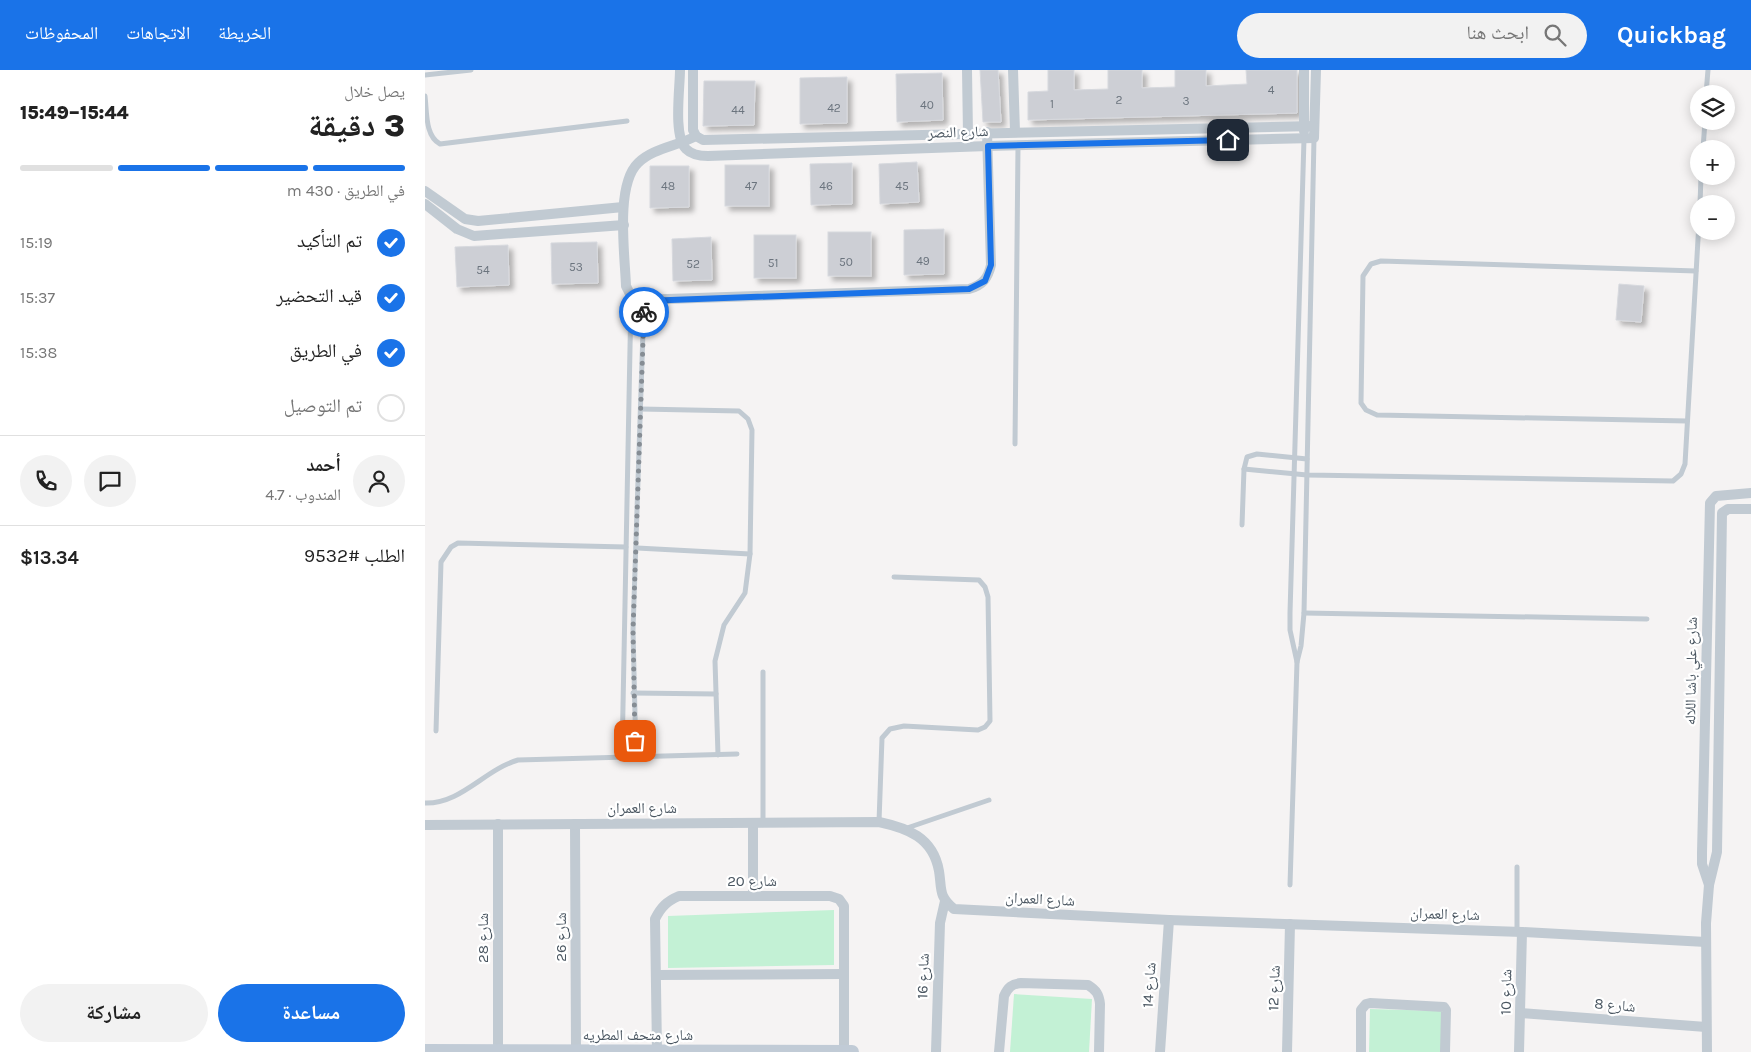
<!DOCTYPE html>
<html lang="ar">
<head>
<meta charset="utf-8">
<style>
	body { margin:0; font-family:Karla,"Noto Naskh Arabic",sans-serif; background:#f2f2f2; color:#222; direction:rtl; height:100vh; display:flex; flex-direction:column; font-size:19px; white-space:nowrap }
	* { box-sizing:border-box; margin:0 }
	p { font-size:16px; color:#767676 }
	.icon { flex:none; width:28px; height:28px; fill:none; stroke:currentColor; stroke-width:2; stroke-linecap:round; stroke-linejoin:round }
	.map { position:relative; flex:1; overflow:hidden; direction:ltr }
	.panel { display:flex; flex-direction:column; background:#fff; width:425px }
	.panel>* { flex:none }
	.tools { position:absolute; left:1265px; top:15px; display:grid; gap:10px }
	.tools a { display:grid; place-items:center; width:45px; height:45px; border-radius:50%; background:#fff; box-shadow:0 2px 12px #0003; font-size:25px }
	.pin { position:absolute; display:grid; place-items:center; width:42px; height:42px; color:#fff; margin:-21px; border-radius:10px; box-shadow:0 2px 8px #0006 }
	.courier { position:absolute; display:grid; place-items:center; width:50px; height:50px; margin:-25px; border:4px solid #1a73e8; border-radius:50%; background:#fff; color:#222; box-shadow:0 1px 6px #0007 }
	.overview em { font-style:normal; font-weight:800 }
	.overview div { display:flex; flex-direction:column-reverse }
	.overview { display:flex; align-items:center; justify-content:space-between; height:85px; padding:0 20px }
	h1 { font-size:32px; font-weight:800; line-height:38px }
	.bar { display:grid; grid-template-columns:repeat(4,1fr); gap:8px 5px; align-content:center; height:60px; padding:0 20px }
	.bar i { height:6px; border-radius:4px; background:#e0e0e0 }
	.bar .active { background:#1a73e8 }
	.bar p { grid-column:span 4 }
	.line { display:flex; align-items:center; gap:12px; padding:0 20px; border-top:1px solid #e0e0e0 }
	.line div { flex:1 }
	.round { display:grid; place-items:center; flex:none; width:52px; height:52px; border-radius:26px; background:#f2f2f2 }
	ol { padding:0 20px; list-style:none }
	li { display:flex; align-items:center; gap:15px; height:55px }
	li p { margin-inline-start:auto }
	li .icon { padding:5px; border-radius:50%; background:#1a73e8; color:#fff; stroke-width:4 }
	li:last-child { color:#767676 }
	li i { width:28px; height:28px; border:2px solid #e0e0e0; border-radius:50% }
	.action { display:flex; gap:10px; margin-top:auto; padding:10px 20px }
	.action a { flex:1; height:58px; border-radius:30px; background:#1a73e8; color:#fff; font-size:20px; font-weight:800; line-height:58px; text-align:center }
	.action a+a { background:#f2f2f2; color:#222 }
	header { display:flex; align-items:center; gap:30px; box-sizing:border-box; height:70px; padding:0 25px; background:#1a73e8; color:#fff }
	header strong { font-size:24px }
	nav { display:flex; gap:28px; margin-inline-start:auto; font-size:18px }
	.search { width:350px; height:45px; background:#f2f2f2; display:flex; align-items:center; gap:12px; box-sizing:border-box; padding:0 18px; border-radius:28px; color:#767676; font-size:19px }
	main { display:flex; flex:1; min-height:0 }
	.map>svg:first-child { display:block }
</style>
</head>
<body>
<header>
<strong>Quickbag</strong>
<div class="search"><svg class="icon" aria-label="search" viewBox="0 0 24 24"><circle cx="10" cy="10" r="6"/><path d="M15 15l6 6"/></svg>ابحث هنا</div>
<nav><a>الخريطة</a><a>الاتجاهات</a><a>المحفوظات</a></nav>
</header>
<main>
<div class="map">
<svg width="1326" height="982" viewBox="0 0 1326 982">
	<defs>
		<filter id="shadow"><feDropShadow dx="4.5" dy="4.5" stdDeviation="2.5" flood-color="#0004"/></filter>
	</defs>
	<rect width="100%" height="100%" fill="#f5f3f3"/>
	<g fill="#c3f1d5">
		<polygon points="409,840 409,895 243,898 243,846"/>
		<polygon points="589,924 667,929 664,982 585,982"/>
		<polygon points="945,939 1017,941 1016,982 944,982"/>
	</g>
	<g fill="#cdcfd5" stroke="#d7d9de" filter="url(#shadow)">
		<polygon points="555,0 573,0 576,52 558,52"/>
		<polygon points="623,0 649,0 649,20 683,19 683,0 717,0 717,18 750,17 750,0 781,0 781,16 822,14 821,0 872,0 872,43 603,50 603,22 623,21"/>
		<polygon points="517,3 518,50 472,52 471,4"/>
		<polygon points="422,7 422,53 375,54 375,8"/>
		<polygon points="279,11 330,11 329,55 278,56"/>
		<polygon points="492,92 494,132 455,134 454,94"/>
		<polygon points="427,93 427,134 386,135 385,94"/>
		<rect x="300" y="95" width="44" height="41"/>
		<polygon points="225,96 264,96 264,137 225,138"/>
		<polygon points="519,159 519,204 479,205 479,160"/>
		<rect x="403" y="162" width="43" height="44"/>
		<rect x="329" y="165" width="42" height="43"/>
		<polygon points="286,167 287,210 248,211 247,169"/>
		<polygon points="172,172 173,213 127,214 126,173"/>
		<polygon points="83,175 84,215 32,217 30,177"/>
		<polygon points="1194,214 1219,216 1216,252 1191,250"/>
	</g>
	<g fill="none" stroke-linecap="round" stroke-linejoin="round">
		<g stroke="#c1cad2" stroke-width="5">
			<polyline points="0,5 46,0"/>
			<polyline points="1281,24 1283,0"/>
			<path d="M0 26C2 42 0 66 15 74L202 51"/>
			<polyline points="1278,79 1280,51"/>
			<polyline points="1275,134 1276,106"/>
			<polyline points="216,339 314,341 323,349 327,360 325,484 320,523 299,555 290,591 293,685"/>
			<polyline points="1262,351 952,345 941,340 936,333 938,206 946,194 956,191 1271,201"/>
			<polyline points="590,374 593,76"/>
			<polyline points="819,399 882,405 1248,411 1256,404 1260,394 1274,152"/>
			<polyline points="817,455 819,399 822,387 832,384 882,389"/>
			<polyline points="212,478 325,484"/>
			<polyline points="879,543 1222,549"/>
			<polyline points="872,592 865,560 865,543 879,69"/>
			<polyline points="338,602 338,752"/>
			<polyline points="208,623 291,624"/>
			<polyline points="11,661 16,492 26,477 33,473 201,477"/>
			<polyline points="211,687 208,560 219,231"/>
			<polyline points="197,688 206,227"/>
			<path d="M0 733C36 734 59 700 93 690L312 684"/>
			<polyline points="454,752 457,668 465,659 479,656 553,660 560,657 565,651 563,527 560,517 554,510 469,507"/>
			<polyline points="482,758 564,730"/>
			<polyline points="1092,797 1092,862"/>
			<polyline points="865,815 872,592 876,576 879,543 889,68"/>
		</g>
		<g stroke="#c1cad2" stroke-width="10">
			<path d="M255 0C255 18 248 66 261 79 267 85 275 86 283 86L563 76 889 68 891 0"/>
			<polyline points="268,0 268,60 271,66 278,70 889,56"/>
			<polyline points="542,0 543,64"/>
			<polyline points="588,0 590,62"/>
			<polyline points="879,61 879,0"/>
			<path d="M271 66C253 76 228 78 213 93 190 115 200 186 201 216L206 226 212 230 544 219C558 215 563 208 566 195L562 62"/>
			<polyline points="0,121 40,149 53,151 198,137"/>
			<polyline points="0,134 32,159 49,166 199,155"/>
			<polyline points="328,753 328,826"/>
			<polyline points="150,754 151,981"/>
			<path d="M0 755 454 752C482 758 508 767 514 801 517 819 513 826 529 839L744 850 1097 862 1281 872"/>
			<polyline points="1284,815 1277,794 1277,783 1285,433 1291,426 1326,423"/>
			<polyline points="231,905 419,904"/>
			<polyline points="1096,943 1281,957"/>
			<polyline points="73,981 73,754"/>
			<path d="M232 981 230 849C236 837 242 831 254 826H405L414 829 419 836V981"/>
			<polyline points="511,982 515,853 520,831"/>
			<path d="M574 982 579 926C583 917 587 914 596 913L663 915C671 920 674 924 675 934L674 982"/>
			<polyline points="735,982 744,850"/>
			<polyline points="862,982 865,854"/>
			<polyline points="936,982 936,940 941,934 945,933 1019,937 1021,940 1020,982"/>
			<polyline points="1094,982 1097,862"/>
			<polyline points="1282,982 1281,853 1284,815 1292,782 1297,443 1303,439 1326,439"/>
		</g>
		<polyline stroke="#c1cbd6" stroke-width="14" points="0,981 427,982"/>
	</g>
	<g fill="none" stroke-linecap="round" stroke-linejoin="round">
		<polyline stroke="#868d94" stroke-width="5" stroke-dasharray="0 9" points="210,671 208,560 219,242"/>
		<polyline stroke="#1a73e8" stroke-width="6" points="219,242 219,231 544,219 560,211 566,195 563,76 803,70"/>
	</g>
	<g text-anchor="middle" stroke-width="4.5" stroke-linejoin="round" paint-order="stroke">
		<g font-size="12" fill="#6b747e">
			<text x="846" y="24">4</text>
			<text x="694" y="34">2</text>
			<text x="761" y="35">3</text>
			<text x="627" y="38">1</text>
			<text x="502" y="39">40</text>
			<text x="409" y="42">42</text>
			<text x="313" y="44">44</text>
			<text x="243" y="120">48</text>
			<text x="326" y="120">47</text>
			<text x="401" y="120">46</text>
			<text x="477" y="120">45</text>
			<text x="498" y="195">49</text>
			<text x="421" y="196">50</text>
			<text x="348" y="197">51</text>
			<text x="268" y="198">52</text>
			<text x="151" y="201">53</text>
			<text x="58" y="204">54</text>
		</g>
		<g font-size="15" fill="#4a5661" stroke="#fff">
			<text transform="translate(533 62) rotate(-2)" y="5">شارع النصر</text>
			<text transform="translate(1266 601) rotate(-89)" y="5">شارع علي باشا اللاله</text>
			<text x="217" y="743">شارع العمران</text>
			<text x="327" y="816">شارع 20</text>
			<text transform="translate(615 829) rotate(3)" y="5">شارع العمران</text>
			<text transform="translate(1020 844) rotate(2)" y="5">شارع العمران</text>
			<text transform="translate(136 867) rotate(-90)" y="5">شارع 26</text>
			<text transform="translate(58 868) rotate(-90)" y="5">شارع 28</text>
			<text transform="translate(498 906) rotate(-88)" y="5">شارع 16</text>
			<text transform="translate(724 915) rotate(-86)" y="5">شارع 14</text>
			<text transform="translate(849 918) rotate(-88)" y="5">شارع 12</text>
			<text transform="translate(1081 922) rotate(-89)" y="5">شارع 10</text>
			<text transform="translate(1190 935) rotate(5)" y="5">شارع 8</text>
			<text x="213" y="970">شارع متحف المطريه</text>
		</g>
	</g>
</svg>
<div class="tools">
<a><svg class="icon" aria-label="layers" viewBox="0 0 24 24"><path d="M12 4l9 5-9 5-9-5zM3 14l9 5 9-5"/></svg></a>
<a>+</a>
<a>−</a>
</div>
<div class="pin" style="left:210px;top:671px;background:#ea580c"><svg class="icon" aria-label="bag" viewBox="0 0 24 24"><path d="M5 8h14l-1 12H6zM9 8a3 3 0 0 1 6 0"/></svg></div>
<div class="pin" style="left:803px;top:70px;background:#1f2937"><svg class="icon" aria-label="home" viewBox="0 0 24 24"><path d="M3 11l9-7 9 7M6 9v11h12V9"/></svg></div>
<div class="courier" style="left:219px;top:242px"><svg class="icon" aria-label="bike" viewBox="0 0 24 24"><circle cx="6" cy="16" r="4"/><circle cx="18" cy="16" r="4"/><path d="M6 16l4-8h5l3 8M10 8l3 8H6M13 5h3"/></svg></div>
</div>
<section class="panel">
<div class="overview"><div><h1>3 دقيقة</h1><p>يصل خلال</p></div><em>15:44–15:49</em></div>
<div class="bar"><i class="active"></i><i class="active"></i><i class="active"></i><i></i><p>في الطريق · 430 m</p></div>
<ol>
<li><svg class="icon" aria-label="check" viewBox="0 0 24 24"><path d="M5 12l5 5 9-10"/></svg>تم التأكيد<p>15:19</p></li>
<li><svg class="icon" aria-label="check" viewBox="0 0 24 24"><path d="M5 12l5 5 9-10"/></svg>قيد التحضير<p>15:37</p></li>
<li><svg class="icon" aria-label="check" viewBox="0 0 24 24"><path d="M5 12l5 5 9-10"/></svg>في الطريق<p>15:38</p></li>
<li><i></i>تم التوصيل</li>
</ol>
<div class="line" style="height:90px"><a class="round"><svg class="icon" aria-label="person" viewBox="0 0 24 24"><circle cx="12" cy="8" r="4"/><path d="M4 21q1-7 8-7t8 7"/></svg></a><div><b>أحمد</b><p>المندوب · 4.7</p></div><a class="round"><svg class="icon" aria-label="chat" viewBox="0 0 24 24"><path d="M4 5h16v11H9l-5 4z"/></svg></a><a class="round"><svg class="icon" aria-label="phone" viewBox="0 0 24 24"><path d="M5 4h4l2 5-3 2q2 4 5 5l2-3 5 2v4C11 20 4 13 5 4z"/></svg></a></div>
<div class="line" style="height:65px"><div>الطلب #9532</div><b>$13.34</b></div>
<div class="action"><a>مساعدة</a><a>مشاركة</a></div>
</section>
</main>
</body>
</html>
